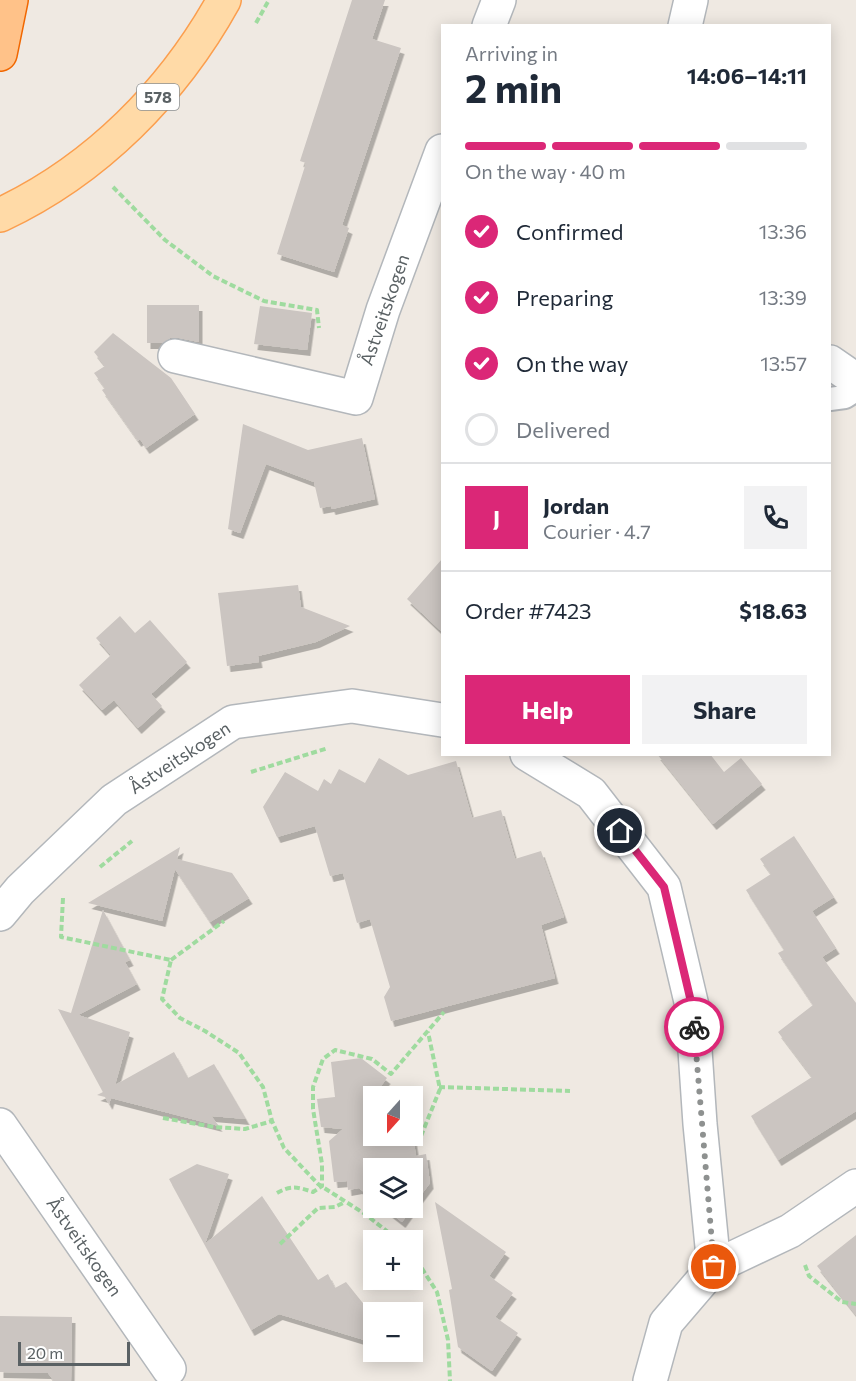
<!DOCTYPE html>
<html lang="en">
<head>
<meta charset="utf-8">
<style>
	body { margin:0; font-family:Commissioner,sans-serif; background:#f2f2f3; color:#1f2937; height:100vh; display:flex; flex-direction:column; font-size:22px; white-space:nowrap }
	* { box-sizing:border-box; margin:0 }
	p { font-size:20px; color:#747a83 }
	.icon { flex:none; width:33px; height:33px; fill:none; stroke:currentColor; stroke-width:2; stroke-linecap:round; stroke-linejoin:round }
	.map { position:relative; flex:1; overflow:hidden }
	.details { position:absolute; left:441px; top:24px; width:390px; height:732px; display:flex; flex-direction:column; background:#fff; border-radius:0px; box-shadow:0 3px 15px #0003 }
	.details>* { flex:none }
	.needle { width:39px; rotate:201deg }
	.buttons { position:absolute; left:363px; top:1086px; display:grid; gap:12px }
	.buttons a { display:grid; place-items:center; width:60px; height:60px; border-radius:0px; background:#fff; box-shadow:0 3px 15px #0003; font-size:30px }
	.scale { position:absolute; left:18px; bottom:15px; width:112px; box-sizing:border-box; padding-left:6px; border:3px solid #5a6164; border-top:0; font-size:16px; line-height:21px; white-space:nowrap; color:#5a6164; -webkit-text-stroke:4px #fff; paint-order:stroke }
	.pin { position:absolute; display:grid; place-items:center; width:51px; height:51px; color:#fff; margin:-26px; border:3px solid #fff; border-radius:50%; box-shadow:0 2px 6px #0007 }
	.courier { position:absolute; display:grid; place-items:center; width:60px; height:60px; margin:-30px; border:4px solid #db2777; border-radius:50%; background:#fff; color:#222; box-shadow:0 2px 8px #0007 }
	.summary em { font-style:normal; font-weight:700 }
	.summary div { display:flex; flex-direction:column-reverse }
	.summary { display:flex; align-items:center; justify-content:space-between; height:102px; padding:0 24px }
	h1 { font-size:39px; font-weight:700; line-height:45px }
	.bar { display:grid; grid-template-columns:repeat(4,1fr); gap:9px 6px; align-content:center; height:72px; padding:0 24px }
	.bar i { height:8px; border-radius:4px; background:#e0e1e3 }
	.bar .selected { background:#db2777 }
	.bar p { grid-column:span 4 }
	.line { display:flex; align-items:center; gap:15px; padding:0 24px; border-top:2px solid #e0e1e3 }
	.line div { flex:1 }
	.round { display:grid; place-items:center; flex:none; width:63px; height:63px; border-radius:0px; background:#f2f2f3 }
	ol { padding:0 24px; list-style:none }
	li { display:flex; align-items:center; gap:18px; height:66px }
	li p { margin-inline-start:auto }
	li .icon { padding:6px; border-radius:50%; background:#db2777; color:#fff; stroke-width:4 }
	li:last-child { color:#747a83 }
	li i { width:33px; height:33px; border:3px solid #e0e1e3; border-radius:50% }
	.primary-button { display:flex; gap:12px; margin-top:auto; padding:12px 24px }
	.primary-button a { flex:1; height:69px; border-radius:0px; background:#db2777; color:#fff; font-size:24px; font-weight:700; line-height:69px; text-align:center }
	.primary-button a+a { background:#f2f2f3; color:#1f2937 }
	.map>svg:first-child { display:block }
</style>
</head>
<body>
<div class="map">
<svg width="856" height="1381" viewBox="0 0 856 1381">
	<defs>
		<filter id="shadow"><feDropShadow dx="3.5" dy="6" stdDeviation="0" flood-color="#0004"/></filter>
	</defs>
	<rect width="100%" height="100%" fill="#efe9e2"/>
	<g fill="#cbc5c1" filter="url(#shadow)">
		<polygon points="352,0 385,0 372,39 401,48 342,225 349,228 334,272 277,254 306,163 300,161"/>
		<polygon points="147,305 199,305 199,342 179,338 170,338 162,343 147,343"/>
		<polygon points="260,306 312,313 307,350 254,344"/>
		<polygon points="113,333 171,378 195,414 146,448 140,439 138,441 102,390 105,388 94,373 105,366 94,352"/>
		<polygon points="243,424 308,450 362,438 375,499 332,509 331,506 320,508 314,482 266,464 240,533 228,529"/>
		<polygon points="442,559 442,632 407,599"/>
		<polygon points="298,585 301,607 350,626 316,642 258,656 259,662 227,666 218,593"/>
		<polygon points="120,616 135,633 150,620 187,662 151,694 162,706 138,728 114,700 102,710 79,685 111,655 96,638"/>
		<polygon points="657,754 710,754 724,772 741,758 762,784 713,824"/>
		<polygon points="379,758 408,775 456,761 472,818 501,810 515,859 541,851 564,917 541,925 555,978 391,1021 384,997 390,987 370,919 357,923 343,873 330,876 315,826 277,837 263,807 285,772 318,791 324,779 331,784 339,769 365,783"/>
		<polygon points="794,836 834,897 812,911 836,948 822,957 856,1003 856,1111 778,1160 751,1116 812,1077 778,1032 813,1005 778,953 784,950 746,890 771,874 760,859"/>
		<polygon points="180,847 177,859 232,873 249,898 210,922 175,869 162,921 88,903"/>
		<polygon points="103,910 130,960 125,962 137,984 78,1015 130,1032 115,1085 174,1052 188,1078 214,1064 246,1119 211,1116 219,1126 111,1098 109,1104 105,1097 97,1095 103,1092 58,1009 71,1013"/>
		<polygon points="361,1058 387,1078 374,1095 374,1136 413,1136 416,1156 426,1154 430,1183 412,1207 412,1168 374,1168 374,1200 359,1188 348,1190 347,1181 334,1182 329,1141 343,1129 321,1127 317,1099 335,1097 331,1062"/>
		<polygon points="197,1164 229,1174 205,1244 262,1196 318,1280 328,1274 335,1288 346,1282 370,1312 374,1318 374,1343 279,1314 251,1330 169,1179"/>
		<polygon points="435,1202 506,1252 489,1276 513,1293 495,1317 518,1333 492,1371 458,1347 449,1290 452,1289"/>
		<polygon points="384,1208 412,1208 402,1222"/>
		<polygon points="856,1235 856,1315 817,1266"/>
		<polygon points="0,1316 72,1317 71,1381 54,1381 48,1373 0,1372"/>
	</g>
	<g fill="none" stroke-linecap="round" stroke-linejoin="round">
		<g stroke="#b3b7bb" stroke-width="26">
			<polyline id="service" points="830,399 845,397 856,390"/>
		</g>
		<g stroke="#b3b7bb" stroke-width="36">
			<g id="minor">
				<polyline points="489,26 499,0"/>
				<polyline points="685,26 691,0"/>
				<polyline points="175,356 356,398 383,310 442,151"/>
				<polyline points="830,362 856,380"/>
				<polyline points="527,754 591,793 664,887 692,1006 700,1124 714,1267"/>
				<polyline points="0,914 20,890 114,800 233,722 352,706 442,720"/>
				<polyline points="0,1125 169,1369"/>
				<polyline points="650,1381 666,1323 714,1267 790,1231 856,1186"/>
			</g>
		</g>
		<g stroke="#fb9e4e" stroke-width="36">
			<path id="primary" d="M0 215C96 170 173 92 224 0"/>
		</g>
		<g stroke="#f16700" stroke-width="36">
			<polyline id="motorway" points="0,54 11,0"/>
		</g>
		<g stroke="#9fdb9f" stroke-width="4" stroke-dasharray="6 3" stroke-linecap="butt">
			<polyline points="256,23 269,0"/>
			<polyline points="113,187 165,240 213,276 264,301 317,310 319,328"/>
			<polyline points="251,772 328,748"/>
			<polyline points="100,867 132,841"/>
			<polyline points="63,898 61,937 171,960 162,999 180,1018 205,1031 239,1053 263,1087 272,1121 284,1148 318,1184 365,1214 398,1240"/>
			<polyline points="171,960 224,921"/>
			<polyline points="439,1087 570,1091"/>
			<polyline points="163,1118 214,1127 245,1129 272,1121"/>
			<polyline points="421,1136 440,1089 428,1032"/>
			<path d="M277 1193C291 1185 298 1187 313 1192L322 1186V1164L313 1109V1087L323 1059 335 1050 372 1059 391 1074 444 1012"/>
			<polyline points="280,1244 318,1208 335,1207 345,1202"/>
			<polyline points="412,1253 437,1292 448,1340 450,1381"/>
			<polyline points="805,1265 809,1276 842,1302 856,1304"/>
		</g>
		<use href="#service" stroke="#fff" stroke-width="22"/>
		<use href="#minor" stroke="#fff" stroke-width="33"/>
		<use href="#primary" stroke="#ffdaa7" stroke-width="33"/>
		<use href="#motorway" stroke="#ffc289" stroke-width="33"/>
	</g>
	<g fill="none" stroke-linecap="round" stroke-linejoin="round">
		<polyline stroke="#8e9190" stroke-width="6" stroke-dasharray="0 10.8" points="694,1027 714,1267"/>
		<polyline stroke="#db2777" stroke-width="8" points="620,831 664,887 692,1006 694,1027"/>
	</g>
	<g text-anchor="middle" stroke-width="5" stroke-linejoin="round" paint-order="stroke">
		<rect fill="#fff" stroke="#8c9092" stroke-width="1.5" x="137" y="84" width="42" height="26" rx="4.5"/>
		<g font-size="16" font-weight="bold" fill="#5a6164">
			<text x="158" y="103">578</text>
		</g>
		<g font-size="18" fill="#5a6164" stroke="#fff">
			<text transform="translate(385 310) rotate(-71)" y="6">Åstveitskogen</text>
			<text transform="translate(180 758) rotate(-33)" y="6">Åstveitskogen</text>
			<text transform="translate(84 1247) rotate(55)" y="6">Åstveitskogen</text>
		</g>
	</g>
</svg>
<div class="buttons">
<a><svg class="needle" viewBox="-14 -14 28 28"><path d="M0-13l5 13h-10z" fill="#e53935"/><path d="M0 13l5-13h-10z" fill="#747a83"/></svg></a>
<a><svg class="icon" aria-label="layers" viewBox="0 0 24 24"><path d="M12 4l9 5-9 5-9-5zM3 14l9 5 9-5"/></svg></a>
<a>+</a>
<a>−</a>
</div>
<div class="scale">20 m</div>
<div class="pin" style="left:714px;top:1267px;background:#ea580c"><svg class="icon" aria-label="bag" viewBox="0 0 24 24"><path d="M5 8h14l-1 12H6zM9 8a3 3 0 0 1 6 0"/></svg></div>
<div class="pin" style="left:620px;top:831px;background:#1f2937"><svg class="icon" aria-label="home" viewBox="0 0 24 24"><path d="M3 11l9-7 9 7M6 9v11h12V9"/></svg></div>
<div class="courier" style="left:694px;top:1027px"><svg class="icon" aria-label="bike" viewBox="0 0 24 24"><circle cx="6" cy="16" r="4"/><circle cx="18" cy="16" r="4"/><path d="M6 16l4-8h5l3 8M10 8l3 8H6M13 5h3"/></svg></div>
<section class="details">
<div class="summary"><div><h1>2 min</h1><p>Arriving in</p></div><em>14:06–14:11</em></div>
<div class="bar"><i class="selected"></i><i class="selected"></i><i class="selected"></i><i></i><p>On the way · 40 m</p></div>
<ol>
<li><svg class="icon" aria-label="check" viewBox="0 0 24 24"><path d="M5 12l5 5 9-10"/></svg>Confirmed<p>13:36</p></li>
<li><svg class="icon" aria-label="check" viewBox="0 0 24 24"><path d="M5 12l5 5 9-10"/></svg>Preparing<p>13:39</p></li>
<li><svg class="icon" aria-label="check" viewBox="0 0 24 24"><path d="M5 12l5 5 9-10"/></svg>On the way<p>13:57</p></li>
<li><i></i>Delivered</li>
</ol>
<div class="line" style="height:108px"><b class="round" style="background:#db2777;color:#fff">J</b><div><b>Jordan</b><p>Courier · 4.7</p></div><a class="round"><svg class="icon" aria-label="phone" viewBox="0 0 24 24"><path d="M5 4h4l2 5-3 2q2 4 5 5l2-3 5 2v4C11 20 4 13 5 4z"/></svg></a></div>
<div class="line" style="height:78px"><div>Order #7423</div><b>$18.63</b></div>
<div class="primary-button"><a>Help</a><a>Share</a></div>
</section>
</div>
</body>
</html>
